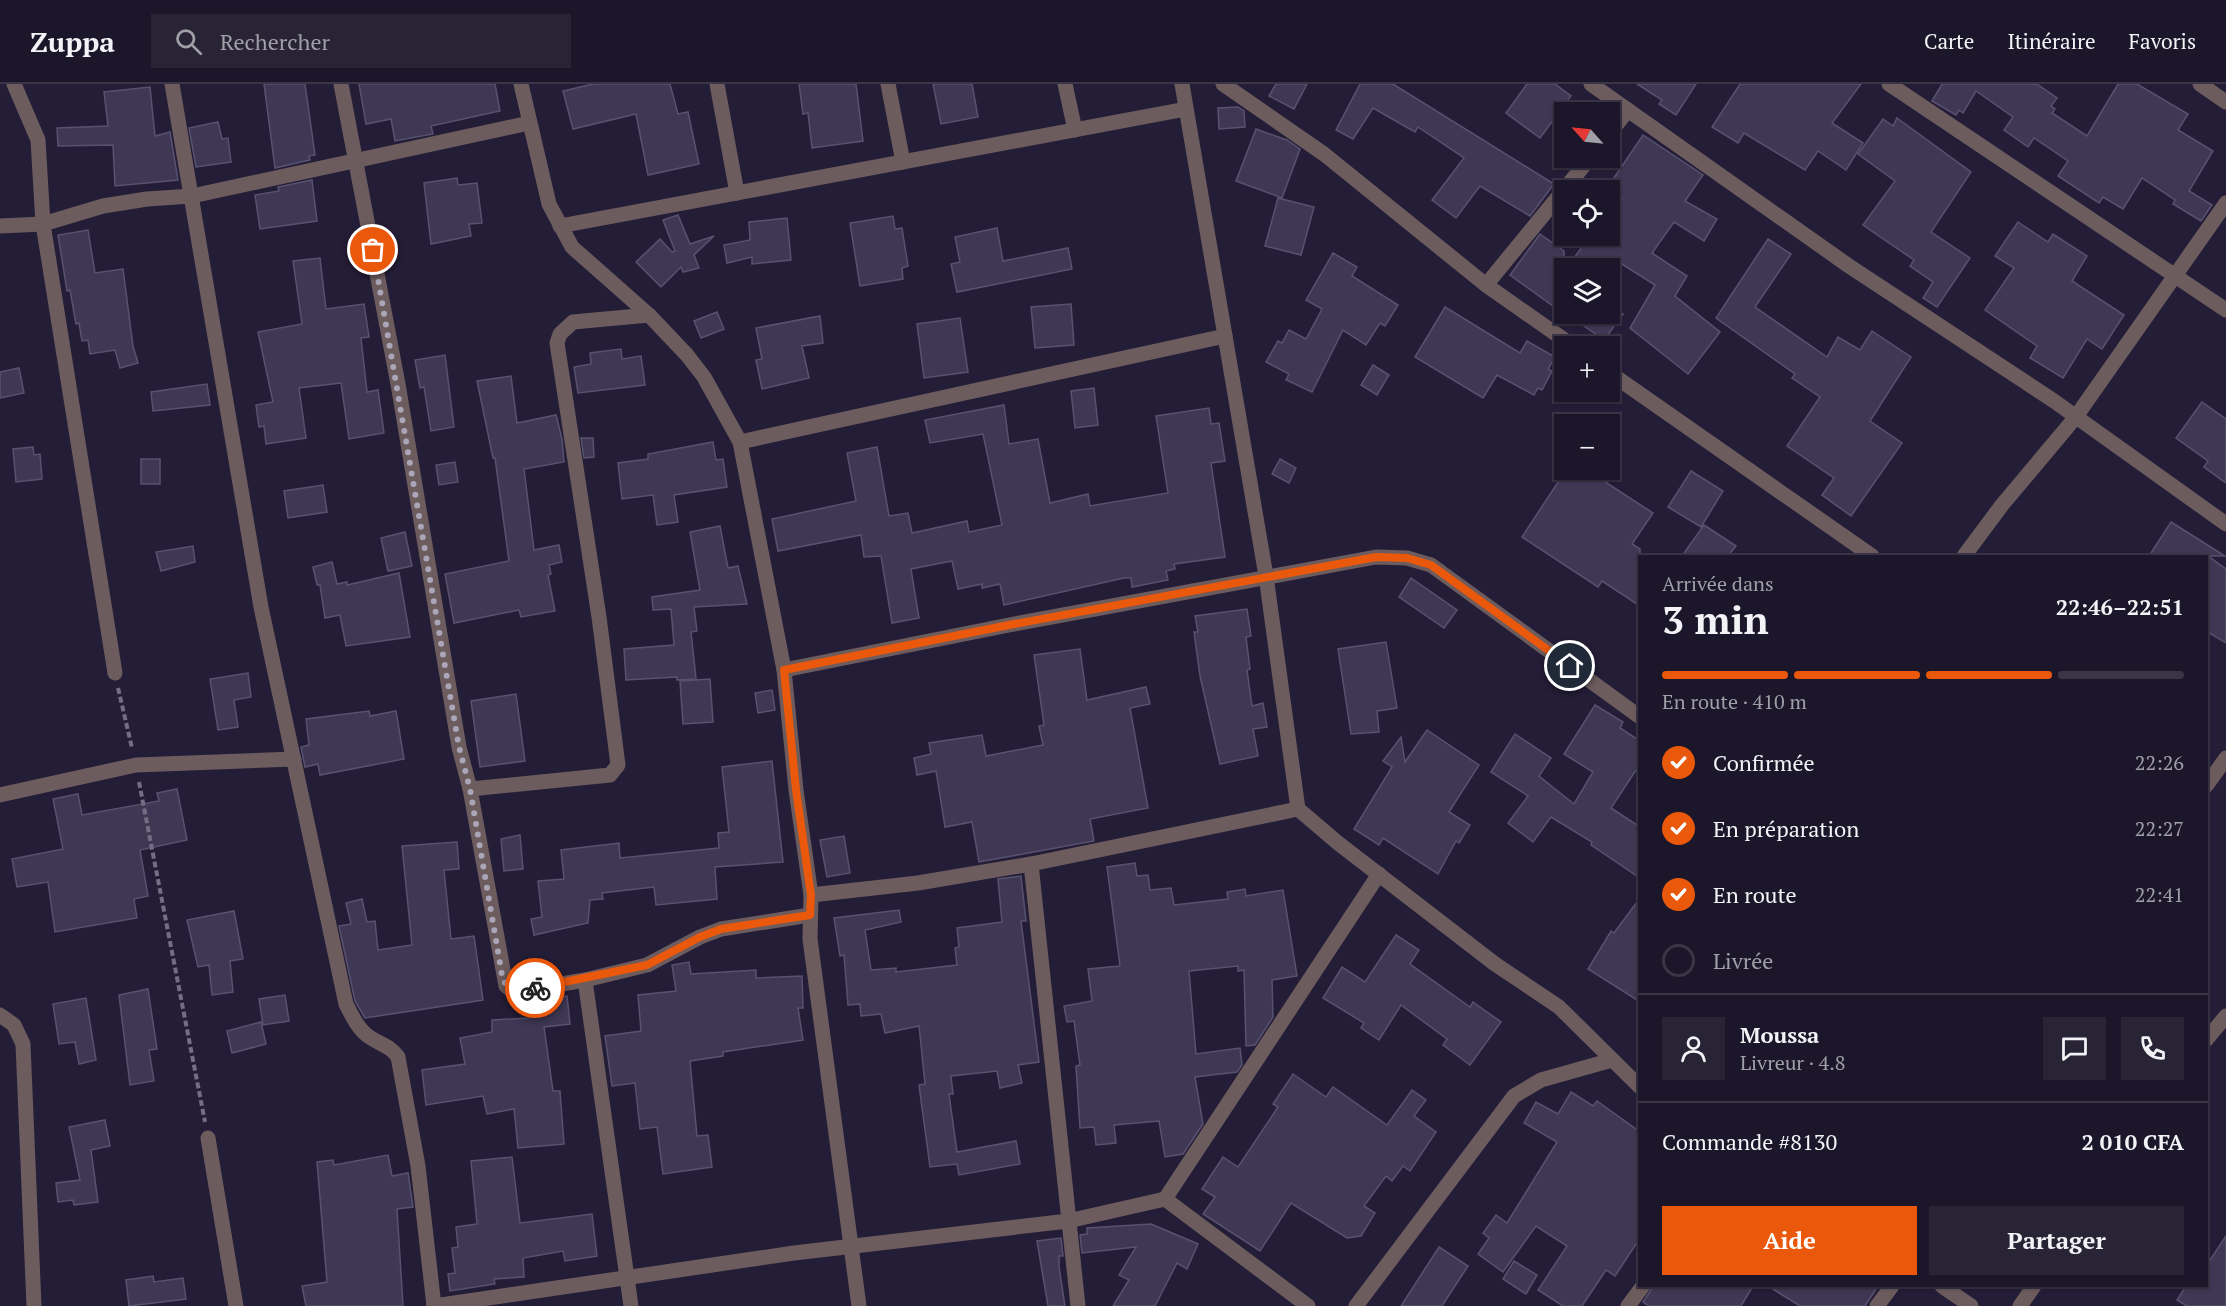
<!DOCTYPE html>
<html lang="fr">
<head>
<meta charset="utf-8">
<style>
	body { margin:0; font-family:"PT Serif",serif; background:#282335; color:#f1f3f6; height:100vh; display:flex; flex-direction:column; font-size:22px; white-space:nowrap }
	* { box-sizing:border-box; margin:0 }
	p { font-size:20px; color:#a09fa8 }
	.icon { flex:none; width:33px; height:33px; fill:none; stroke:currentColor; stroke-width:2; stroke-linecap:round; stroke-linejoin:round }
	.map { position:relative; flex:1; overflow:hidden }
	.details { position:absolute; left:1638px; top:471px; width:570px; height:732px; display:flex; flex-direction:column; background:#1b1629; border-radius:0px; box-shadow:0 2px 4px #0004,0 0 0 2px #393546 }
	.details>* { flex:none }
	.needle { width:39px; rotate:297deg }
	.tools { position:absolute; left:1554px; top:18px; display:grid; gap:12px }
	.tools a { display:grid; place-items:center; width:66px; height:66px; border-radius:0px; background:#1b1629; box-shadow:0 2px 4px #0004,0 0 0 2px #393546; font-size:30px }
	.pin { position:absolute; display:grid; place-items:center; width:51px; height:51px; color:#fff; margin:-26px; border:3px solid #fff; border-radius:50%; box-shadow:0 2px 6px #0007 }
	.courier { position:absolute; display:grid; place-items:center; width:60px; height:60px; margin:-30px; border:4px solid #ea580c; border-radius:50%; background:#fff; color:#222; box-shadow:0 2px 8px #0007 }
	.overview em { font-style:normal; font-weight:600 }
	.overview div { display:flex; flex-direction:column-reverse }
	.overview { display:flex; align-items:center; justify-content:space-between; height:102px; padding:0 24px }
	h1 { font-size:39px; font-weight:600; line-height:45px }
	.bar { display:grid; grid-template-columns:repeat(4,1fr); gap:9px 6px; align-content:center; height:72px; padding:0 24px }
	.bar i { height:8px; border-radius:4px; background:#393546 }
	.bar .active { background:#ea580c }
	.bar p { grid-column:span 4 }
	.line { display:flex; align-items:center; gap:15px; padding:0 24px; border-top:2px solid #393546 }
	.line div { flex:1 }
	.round { display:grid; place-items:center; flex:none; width:63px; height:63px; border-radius:0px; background:#282335 }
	ol { padding:0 24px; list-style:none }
	li { display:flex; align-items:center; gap:18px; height:66px }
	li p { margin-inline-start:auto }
	li .icon { padding:6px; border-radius:50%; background:#ea580c; color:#fff; stroke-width:4 }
	li:last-child { color:#a09fa8 }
	li i { width:33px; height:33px; border:3px solid #393546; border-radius:50% }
	.cta { display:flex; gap:12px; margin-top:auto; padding:12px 24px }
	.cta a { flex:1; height:69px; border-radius:0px; background:#ea580c; color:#fff; font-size:24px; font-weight:600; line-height:69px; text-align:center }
	.cta a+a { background:#282335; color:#f1f3f6 }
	header { display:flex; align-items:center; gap:36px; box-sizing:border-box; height:84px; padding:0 30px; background:#1b1629; border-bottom:2px solid #393546 }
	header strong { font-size:28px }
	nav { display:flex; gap:33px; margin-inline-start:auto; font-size:21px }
	.search { width:420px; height:54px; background:#282335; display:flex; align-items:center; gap:15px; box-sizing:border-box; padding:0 21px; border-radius:0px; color:#a09fa8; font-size:22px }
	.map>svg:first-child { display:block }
</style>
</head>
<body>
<header>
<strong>Zuppa</strong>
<div class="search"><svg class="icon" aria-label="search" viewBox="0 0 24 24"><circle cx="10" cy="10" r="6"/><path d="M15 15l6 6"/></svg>Rechercher</div>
<nav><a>Carte</a><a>Itinéraire</a><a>Favoris</a></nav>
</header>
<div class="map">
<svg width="2226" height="1222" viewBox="0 0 2226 1222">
	<rect width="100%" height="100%" fill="#241d37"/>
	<g fill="#3f3855" stroke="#585270" stroke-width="1.5">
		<polygon points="264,0 305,0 315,71 309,72 310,76 275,84"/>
		<polygon points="359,0 495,0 500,27 431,42 433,50 395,57 391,35 366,40"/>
		<polygon points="593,0 670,0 678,30 688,28 699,80 648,91 636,30 573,45 563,7"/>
		<polygon points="799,0 856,0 863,57 812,64 808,29 803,30"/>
		<polygon points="933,0 972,0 978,33 941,40"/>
		<polygon points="1276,0 1307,0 1294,25 1269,12"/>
		<polygon points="1360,0 1393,0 1554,100 1530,132 1480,102 1456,134 1432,116 1464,74 1418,43 1415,48 1373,24 1353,55 1336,46"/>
		<polygon points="1527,0 1555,0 1571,12 1540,54 1506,29"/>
		<polygon points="1637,0 1696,0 1676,31 1659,20 1662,16"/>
		<polygon points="1740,0 1861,0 1832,39 1863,59 1846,86 1818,67 1805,86 1744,49 1738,59 1712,43"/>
		<polygon points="1942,0 2037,0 2057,14 2051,22 2055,25 2052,29 2087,52 2118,0 2137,0 2188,30 2178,46 2213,67 2189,107 2212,121 2201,137 2173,120 2175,116 2142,94 2123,125 2103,113 2099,119 2058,92 2068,77 2034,54 2028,63 2004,46 2013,33 1976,7 1963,29 1959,26 1956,31 1932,17"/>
		<polygon points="150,3 155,52 170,48 178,96 115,102 113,61 58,62 57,44 108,42 104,8"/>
		<polygon points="1238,23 1244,27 1245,43 1219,45 1218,24"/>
		<polygon points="1897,34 1971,88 1931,148 1970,174 1937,223 1923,214 1933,198 1910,182 1914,176 1863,141 1895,97 1858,70 1883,35 1893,42"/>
		<polygon points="218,38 222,55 228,54 231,78 196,83 189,44"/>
		<polygon points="1256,45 1287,56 1300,65 1282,114 1236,97"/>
		<polygon points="1643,51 1703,91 1685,117 1717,135 1704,157 1674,138 1652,169 1687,192 1675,212 1720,248 1688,290 1630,244 1655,201 1614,175 1607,184 1587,184 1574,174 1590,152 1610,152 1610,134 1622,115 1607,104"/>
		<polygon points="457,94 458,101 477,99 482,139 469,140 471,152 431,160 424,99"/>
		<polygon points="312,96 317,137 260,145 255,111 279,107 278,103"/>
		<polygon points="1278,114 1314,123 1301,171 1265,162"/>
		<polygon points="678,131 690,160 714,152 694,171 699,184 683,188 681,183 661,203 636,178 660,155 672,168 675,167 663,136"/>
		<polygon points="893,132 895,145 902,144 908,182 902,184 903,195 860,202 850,139"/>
		<polygon points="787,134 791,176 752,180 752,173 727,179 724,161 750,156 749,138"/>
		<polygon points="2018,138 2048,158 2053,150 2087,172 2072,197 2124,231 2102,265 2087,255 2063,294 2030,274 2037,262 1985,226 2014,184 1995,172"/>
		<polygon points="997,144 1003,177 1068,164 1072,185 957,208 951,180 960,178 955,153"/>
		<polygon points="88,146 95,189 123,185 133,262 138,279 120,284 115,266 90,270 88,256 82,257 79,239 76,240 70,206 67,207 58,151"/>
		<polygon points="1540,150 1564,167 1564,230 1510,191"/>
		<polygon points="1768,155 1791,170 1755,223 1827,273 1838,253 1860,266 1872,247 1911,273 1870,337 1902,359 1851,432 1822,411 1834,394 1787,362 1820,313 1792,294 1795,290 1716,234"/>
		<polygon points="1333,169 1357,183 1352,192 1398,221 1385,242 1380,239 1366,261 1343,246 1312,308 1286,296 1289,290 1266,278 1278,257 1282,259 1289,246 1306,255 1322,225 1306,216"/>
		<polygon points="320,174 326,225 364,220 369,253 361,254 367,308 378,306 384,349 349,355 341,299 299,304 306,354 266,360 264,342 259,343 256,321 273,318 258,248 302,240 293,177"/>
		<polygon points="1071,220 1074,261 1035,264 1031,223"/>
		<polygon points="1445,223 1520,269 1527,257 1555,273 1548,285 1552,287 1542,306 1538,304 1534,311 1497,291 1483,314 1415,273"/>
		<polygon points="717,228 724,245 701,254 694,237"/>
		<polygon points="1567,230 1623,230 1604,256"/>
		<polygon points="820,232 823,259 802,262 809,294 762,305 756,276 762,275 756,244"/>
		<polygon points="960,234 968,288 924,294 917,240"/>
		<polygon points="621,265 622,275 641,272 645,301 578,309 574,283 591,280 590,269"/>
		<polygon points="445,271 454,343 431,347 424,303 420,304 415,276"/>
		<polygon points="1373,281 1389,291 1377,311 1361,301"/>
		<polygon points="19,284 24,309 0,314 0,288"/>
		<polygon points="511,292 517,339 556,331 562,355 564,378 524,385 534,466 559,461 562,478 549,481 551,490 548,491 555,527 521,533 519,526 454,539 445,490 509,477 495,374 493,374 477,297"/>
		<polygon points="207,300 210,321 153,327 151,308"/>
		<polygon points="1094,304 1098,341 1075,344 1071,307"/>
		<polygon points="2202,318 2226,335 2226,399 2204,383 2208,377 2176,354"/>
		<polygon points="1004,321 1009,360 1038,355 1050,419 1088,410 1090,422 1168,409 1156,332 1209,324 1211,340 1219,339 1225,377 1211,379 1225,473 1174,480 1175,485 1166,487 1168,496 1132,503 1131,494 1124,494 1004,521 1000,500 982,504 982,500 958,505 952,477 911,485 919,534 892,539 881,472 864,473 861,451 778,467 772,435 856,417 847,369 877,363 889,432 908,429 912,449 967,437 969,448 1002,441 983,350 930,359 925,336"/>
		<polygon points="581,354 593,354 594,373 584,374"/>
		<polygon points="713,358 716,376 723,375 727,403 674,411 678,438 657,441 653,411 622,415 618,379 648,375 648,370"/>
		<polygon points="33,363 34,371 40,370 42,395 16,398 13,365"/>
		<rect x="141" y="375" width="19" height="25"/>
		<polygon points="1280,375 1296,384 1289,399 1272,390"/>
		<polygon points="455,378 458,398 439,401 436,381"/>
		<polygon points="1566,386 1587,386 1653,429 1632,460 1640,465 1640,522 1602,497 1598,503 1522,453"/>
		<polygon points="1691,387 1723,407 1701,443 1668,423"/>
		<polygon points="323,401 327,428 288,434 284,407"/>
		<polygon points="2171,438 2225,472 2208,472 2226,485 2226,559 2206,547 2206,472 2149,472"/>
		<polygon points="1704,441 1736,462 1728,472 1682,472"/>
		<polygon points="720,442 728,484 738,482 747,520 694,523 697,547 691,548 696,595 677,596 677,593 626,596 624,565 674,561 671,525 653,526 652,513 700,506 690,448"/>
		<polygon points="405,448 412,482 388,487 381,454"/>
		<polygon points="193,462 195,478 161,487 156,468"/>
		<polygon points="332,478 337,500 347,498 347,501 399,489 410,553 346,562 340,531 325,534 320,501 317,501 313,483"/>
		<polygon points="1411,494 1457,526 1444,544 1399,513"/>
		<polygon points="1247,525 1251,552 1246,553 1250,585 1247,586 1252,622 1263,619 1267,643 1253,645 1258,672 1220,680 1200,592 1194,548 1198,548 1195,532"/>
		<polygon points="1386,558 1397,624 1377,627 1379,648 1351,650 1338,565"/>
		<polygon points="1080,565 1087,616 1146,603 1150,620 1130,624 1148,724 1090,735 1094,757 979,778 972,738 945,743 936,687 917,691 914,674 931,670 929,659 982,651 986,672 1043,661 1039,642 1044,641 1034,571"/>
		<polygon points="248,589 251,613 234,616 238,643 218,646 210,595"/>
		<polygon points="710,595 713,638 683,640 680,597"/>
		<polygon points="772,606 775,626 758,629 755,609"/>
		<polygon points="516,610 525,677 480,683 471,617"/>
		<polygon points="1595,621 1623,638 1620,644 1640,657 1640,680 1611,724 1640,743 1640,794 1591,761 1592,758 1551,733 1533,758 1508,739 1528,712 1491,688 1515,650 1551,674 1539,692 1574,720 1593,688 1564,670"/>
		<polygon points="369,627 370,632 396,627 404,675 320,691 318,680 305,683 301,663 309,661 306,635"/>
		<polygon points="1427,646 1479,681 1449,728 1470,741 1459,759 1456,757 1438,790 1383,754 1379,761 1354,745 1392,683 1383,677 1401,653 1405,678"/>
		<polygon points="772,677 783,778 715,783 717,815 656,821 654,803 602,809 603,815 590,816 588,839 534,851 531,835 542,833 538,797 564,795 561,766 619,759 620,774 719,764 718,749 729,748 722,683"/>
		<polygon points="177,705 187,756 140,766 148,812 134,815 137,834 55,848 48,798 17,803 12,775 63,765 53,715 78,710 82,731 159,717 157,709"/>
		<polygon points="520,751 523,785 504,787 501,755"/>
		<polygon points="844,752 850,789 827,793 820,756"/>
		<polygon points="457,758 459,785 444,786 451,855 474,852 483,916 365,934 355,917 339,842 351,840 346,819 362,815 367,838 375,837 378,866 412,861 402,762"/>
		<polygon points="1135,779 1137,792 1148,791 1150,806 1171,804 1174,821 1228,815 1227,808 1245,805 1246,812 1283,806 1297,892 1272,896 1273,933 1255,961 1246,962 1244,886 1238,887 1238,882 1189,887 1196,970 1240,964 1242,981 1237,988 1195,993 1203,1040 1183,1070 1165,1073 1159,1037 1114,1041 1116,1059 1096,1061 1094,1043 1080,1044 1076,982 1080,981 1074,937 1067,938 1064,922 1092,917 1088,885 1120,882 1107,783"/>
		<polygon points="1021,792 1026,837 1021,837 1039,978 1018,981 1022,999 1000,1004 997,987 951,992 953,1010 949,1010 957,1068 1016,1057 1020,1080 959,1091 957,1080 930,1083 919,1001 925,1000 919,942 885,949 881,930 861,932 860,920 848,921 844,871 840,872 834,834 899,826 901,838 865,846 871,886 896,884 896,888 957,881 955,864 959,863 957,844 1002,838 998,795"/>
		<polygon points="1640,814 1640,918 1588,885 1611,847 1614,849"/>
		<polygon points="234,827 243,875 230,877 233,908 212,911 209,881 198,883 187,836"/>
		<polygon points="1396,851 1419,866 1410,880 1470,923 1473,918 1501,938 1470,981 1443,961 1447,955 1401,921 1379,956 1361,944 1364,939 1323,914 1342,883 1365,898"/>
		<polygon points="689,878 691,890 756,886 756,894 802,892 803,924 798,924 803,956 723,968 723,972 690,977 697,1052 708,1051 712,1083 663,1090 657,1043 640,1045 635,999 612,1002 605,952 641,947 638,911 676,907 672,881"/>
		<polygon points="148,905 157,965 149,966 154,997 130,1001 119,911"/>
		<polygon points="285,911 289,937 263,941 259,915"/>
		<polygon points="567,912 570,940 544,943 553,1007 560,1007 564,1060 518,1064 514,1025 487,1030 483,1012 426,1021 422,986 465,980 460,954 492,948 492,936 530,934 528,917"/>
		<polygon points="86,914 96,976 79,980 75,958 59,960 53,920"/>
		<polygon points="261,938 266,960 232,969 227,947"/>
		<polygon points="1293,990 1326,1013 1333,1003 1387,1041 1412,1006 1426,1016 1414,1032 1436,1048 1410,1087 1403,1082 1392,1097 1386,1092 1364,1122 1375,1129 1361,1152 1347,1154 1291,1119 1260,1167 1203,1130 1215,1113 1202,1105 1223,1073 1238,1083 1278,1023 1273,1020"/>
		<polygon points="1571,1008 1593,1022 1597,1017 1640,1048 1640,1154 1615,1192 1606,1186 1582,1222 1563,1222 1538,1206 1567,1162 1536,1142 1503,1188 1478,1170 1489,1154 1483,1149 1496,1131 1507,1139 1557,1058 1524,1039 1536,1018 1558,1030"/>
		<polygon points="105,1036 110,1062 91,1066 98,1118 74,1121 73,1116 58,1118 56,1099 80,1096 69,1043"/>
		<polygon points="388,1071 392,1092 408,1089 413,1123 397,1125 403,1222 306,1222 302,1202 327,1198 317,1078 333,1076 334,1081"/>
		<polygon points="512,1073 520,1139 592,1130 597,1172 565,1177 563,1167 523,1174 524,1193 494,1195 495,1200 450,1207 448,1190 455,1189 452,1164 458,1163 456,1143 477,1140 471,1077"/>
		<polygon points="1151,1140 1198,1160 1187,1185 1177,1179 1155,1222 1113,1222 1129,1196 1119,1191 1136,1163 1082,1169 1080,1151 1087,1150 1087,1144"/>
		<polygon points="2226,1152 2226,1222 2187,1222 2177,1216 2186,1202 2206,1202 2206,1182"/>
		<polygon points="1061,1154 1063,1172 1059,1172 1059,1183 1065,1222 1048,1222 1037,1157"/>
		<polygon points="1439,1163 1468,1182 1442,1222 1401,1222"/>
		<polygon points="1514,1177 1537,1191 1526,1210 1503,1195"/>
		<polygon points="153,1192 154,1198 183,1194 186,1215 129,1222 126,1196"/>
		<polygon points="1768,1202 1878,1202 1865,1222 1800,1222"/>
		<polygon points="1653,1203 1653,1202 1753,1202 1741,1222 1649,1222 1643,1218"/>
	</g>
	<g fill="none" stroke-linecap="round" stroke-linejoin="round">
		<g stroke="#736e83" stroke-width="4" stroke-dasharray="6 3" stroke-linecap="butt">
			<polyline points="118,604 132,664"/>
			<polyline points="139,698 205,1038"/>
		</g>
		<g stroke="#6c5c5e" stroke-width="15">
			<polyline points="14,0 38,56 43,140 115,589"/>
			<path d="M172 0 261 523 346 920C352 932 359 947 371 954 382 961 390 962 398 973L418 1082 434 1222"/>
			<polyline points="341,0 398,300 459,663 470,705 506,902 511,906 520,907 585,896 647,881 700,853 721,845 810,831"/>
			<polyline points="521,0 549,120 572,163 649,231 687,271 704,293 740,358 784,586 796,706 811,811 810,855 859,1222"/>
			<polyline points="717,0 737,109"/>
			<polyline points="888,0 903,78"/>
			<polyline points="1065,0 1075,46"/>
			<polyline points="1182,0 1266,492 1298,725 1338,759 1495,880 1559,923 1640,1003"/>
			<polyline points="1223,0 1324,70 1486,201 1573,262"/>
			<polyline points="1591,0 1849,182 2054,317 2226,440"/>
			<polyline points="1889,0 2226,226"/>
			<polyline points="2200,0 2226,18"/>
			<polyline points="1610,49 1628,26"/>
			<polyline points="0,142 43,140 103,122 147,115 192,112 529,39"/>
			<polyline points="560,142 1186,25"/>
			<polyline points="1486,201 1590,74"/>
			<polyline points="1610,289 1872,472"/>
			<polyline points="740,358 1225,252"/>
			<polyline points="1964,472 2002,421 2075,334 2226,119"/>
			<polyline points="784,586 1009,541 1376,473 1407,474 1431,481 1640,633"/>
			<polyline points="2206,702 2226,674"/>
			<polyline points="470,705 610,691 618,681 599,533 557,259 560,250 573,238 649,231"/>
			<polyline points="0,711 136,681 294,675"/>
			<polyline points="1031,780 1078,1222"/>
			<polyline points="811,811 918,799 1031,780 1298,725"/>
			<polyline points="585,896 631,1222"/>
			<polyline points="0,931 14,941 23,960 34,1222"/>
			<polyline points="2206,956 2226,932"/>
			<polyline points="208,1054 236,1222"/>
			<polyline points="1165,1115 1308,1222"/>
			<polyline points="1942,1202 1971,1222"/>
			<polyline points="434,1222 794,1169 1068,1137 1165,1115 1379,790"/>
			<polyline points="1356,1222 1514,1012 1541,996 1612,976"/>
			<polyline points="1628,1222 1643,1202"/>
			<polyline points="1877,1222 1892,1202"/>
			<polyline points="2020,1222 2034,1202"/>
		</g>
	</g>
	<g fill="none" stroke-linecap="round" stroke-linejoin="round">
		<polyline stroke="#aaa6b8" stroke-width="6" stroke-dasharray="0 10.8" points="373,166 459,663 470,705 503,897 512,906 535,904"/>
		<polyline stroke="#ea580c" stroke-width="8" points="535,904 647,881 700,853 721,845 810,831 811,811 796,706 784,586 1009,541 1376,473 1407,474 1431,481 1570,582"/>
	</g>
</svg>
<div class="tools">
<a><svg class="needle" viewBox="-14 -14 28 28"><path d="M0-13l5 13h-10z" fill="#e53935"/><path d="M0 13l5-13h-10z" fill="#a09fa8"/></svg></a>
<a><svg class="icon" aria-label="locate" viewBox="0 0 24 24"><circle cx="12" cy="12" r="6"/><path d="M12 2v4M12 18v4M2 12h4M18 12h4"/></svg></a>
<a><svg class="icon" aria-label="layers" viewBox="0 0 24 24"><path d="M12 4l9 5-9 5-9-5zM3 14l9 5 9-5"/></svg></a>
<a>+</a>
<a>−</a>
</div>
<div class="pin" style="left:373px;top:166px;background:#ea580c"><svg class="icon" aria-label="bag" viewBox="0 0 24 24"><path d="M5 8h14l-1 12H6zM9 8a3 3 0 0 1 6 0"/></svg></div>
<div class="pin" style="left:1570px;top:582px;background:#1f2937"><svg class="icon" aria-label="home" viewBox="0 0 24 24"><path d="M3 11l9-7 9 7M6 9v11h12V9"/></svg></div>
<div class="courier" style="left:535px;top:904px"><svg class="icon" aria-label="bike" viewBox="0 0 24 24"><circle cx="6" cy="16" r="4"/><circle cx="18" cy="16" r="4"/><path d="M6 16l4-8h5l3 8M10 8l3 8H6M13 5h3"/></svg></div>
<section class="details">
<div class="overview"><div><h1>3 min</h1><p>Arrivée dans</p></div><em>22:46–22:51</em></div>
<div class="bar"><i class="active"></i><i class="active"></i><i class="active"></i><i></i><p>En route · 410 m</p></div>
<ol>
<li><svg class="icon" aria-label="check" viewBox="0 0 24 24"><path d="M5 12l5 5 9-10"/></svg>Confirmée<p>22:26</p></li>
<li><svg class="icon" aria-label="check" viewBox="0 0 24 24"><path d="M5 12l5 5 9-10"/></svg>En préparation<p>22:27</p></li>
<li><svg class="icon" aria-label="check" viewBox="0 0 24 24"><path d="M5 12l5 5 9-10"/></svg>En route<p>22:41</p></li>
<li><i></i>Livrée</li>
</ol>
<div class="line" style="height:108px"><a class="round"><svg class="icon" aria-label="person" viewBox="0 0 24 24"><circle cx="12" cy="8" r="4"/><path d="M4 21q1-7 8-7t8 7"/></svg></a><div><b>Moussa</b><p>Livreur · 4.8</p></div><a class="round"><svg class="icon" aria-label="chat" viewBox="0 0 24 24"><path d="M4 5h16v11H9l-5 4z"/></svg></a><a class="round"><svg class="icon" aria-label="phone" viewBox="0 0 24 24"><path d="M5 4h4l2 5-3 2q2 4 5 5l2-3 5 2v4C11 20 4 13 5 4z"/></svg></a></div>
<div class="line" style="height:78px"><div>Commande #8130</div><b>2 010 CFA</b></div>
<div class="cta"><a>Aide</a><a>Partager</a></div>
</section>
</div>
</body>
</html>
